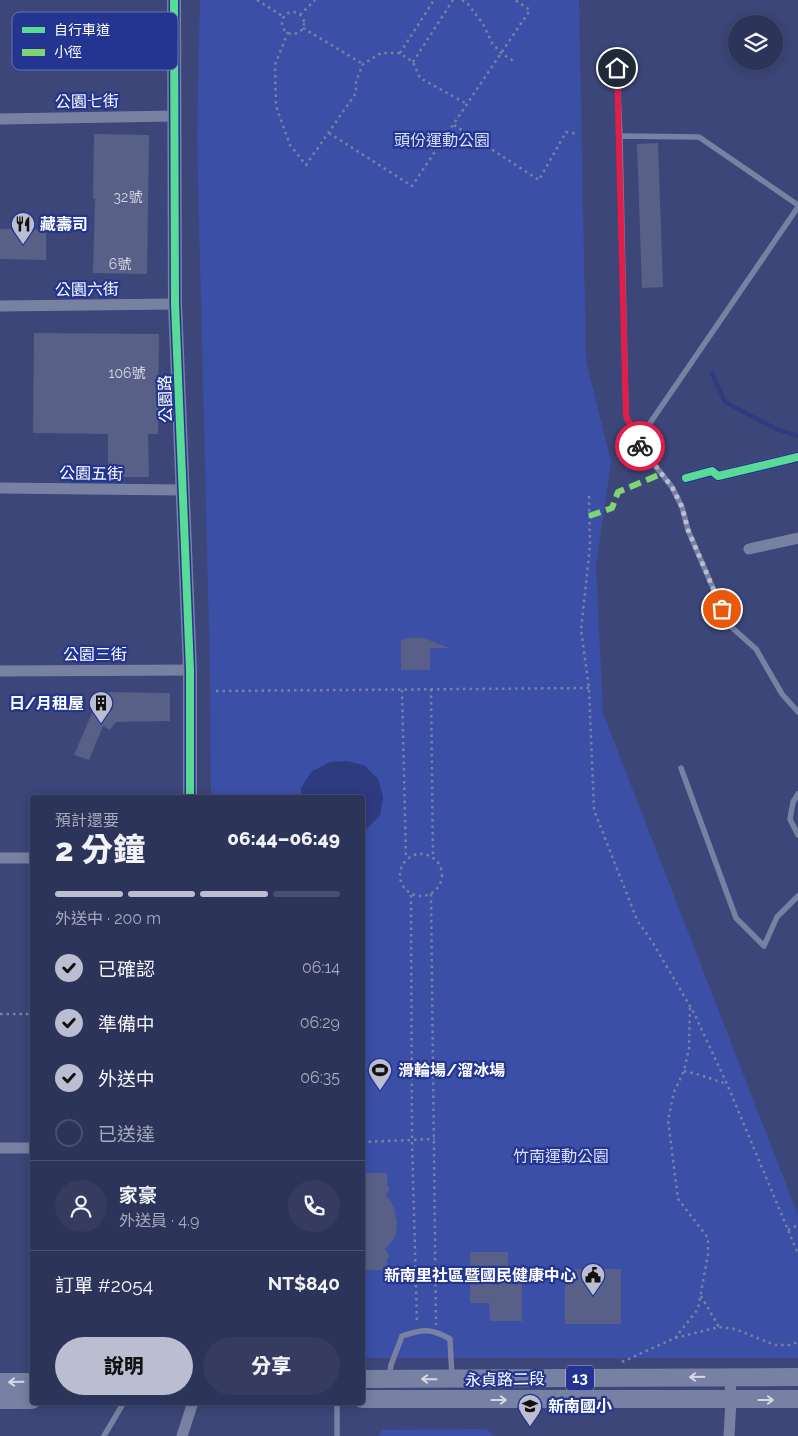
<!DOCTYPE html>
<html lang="zh-TW">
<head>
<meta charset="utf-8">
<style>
	body { margin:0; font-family:Raleway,"Noto Sans TC",sans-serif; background:#353c60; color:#f1f3f6; height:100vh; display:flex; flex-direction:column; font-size:19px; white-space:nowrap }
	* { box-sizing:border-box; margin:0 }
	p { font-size:16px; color:#a7aabb }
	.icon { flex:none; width:28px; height:28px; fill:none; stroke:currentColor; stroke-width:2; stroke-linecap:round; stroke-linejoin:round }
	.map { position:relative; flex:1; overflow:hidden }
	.drawer { position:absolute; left:30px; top:795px; width:335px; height:610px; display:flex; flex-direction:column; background:#2d345a; border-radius:5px; box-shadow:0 2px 12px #0003,0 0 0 1px #484f70 }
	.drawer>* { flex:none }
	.fabs { position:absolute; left:728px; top:15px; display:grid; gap:10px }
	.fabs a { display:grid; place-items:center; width:55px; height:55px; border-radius:50%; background:#2d345a; box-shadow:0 2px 12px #0003,0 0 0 1px #484f70; font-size:25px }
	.pin { position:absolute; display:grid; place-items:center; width:42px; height:42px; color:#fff; margin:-21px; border:2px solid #fff; border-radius:50%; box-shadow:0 1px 5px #0007 }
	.courier { position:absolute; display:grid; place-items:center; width:50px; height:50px; margin:-25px; border:4px solid #e11d48; border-radius:50%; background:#fff; color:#222; box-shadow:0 1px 6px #0007 }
	.summary em { font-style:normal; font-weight:800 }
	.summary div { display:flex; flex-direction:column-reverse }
	.summary { display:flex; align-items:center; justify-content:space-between; height:85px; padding:0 25px }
	h1 { font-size:32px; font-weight:800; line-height:38px }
	.bar { display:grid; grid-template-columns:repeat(4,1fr); gap:8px 5px; align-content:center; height:60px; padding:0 25px }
	.bar i { height:6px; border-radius:4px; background:#484f70 }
	.bar .selected { background:#bbbed0 }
	.bar p { grid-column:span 4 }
	.line { display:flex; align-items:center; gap:12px; padding:0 25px; border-top:1px solid #484f70 }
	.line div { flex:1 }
	.round { display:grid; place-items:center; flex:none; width:52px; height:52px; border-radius:26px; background:#353c60 }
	ol { padding:0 25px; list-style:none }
	li { display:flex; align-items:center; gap:15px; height:55px }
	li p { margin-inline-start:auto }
	li .icon { padding:5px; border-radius:50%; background:#bbbed0; color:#111; stroke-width:4 }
	li:last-child { color:#a7aabb }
	li i { width:28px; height:28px; border:2px solid #484f70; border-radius:50% }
	.cta { display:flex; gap:10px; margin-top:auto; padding:10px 25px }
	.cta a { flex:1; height:58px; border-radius:30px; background:#bbbed0; color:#111; font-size:20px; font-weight:800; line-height:58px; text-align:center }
	.cta a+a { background:#353c60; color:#f1f3f6 }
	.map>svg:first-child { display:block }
</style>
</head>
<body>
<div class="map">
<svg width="798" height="1436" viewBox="0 0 798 1436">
	<rect width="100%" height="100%" fill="#3c4678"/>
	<g fill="#3b4fa7">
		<polygon points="200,0 579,0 586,360 611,462 596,566 603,713 798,1215 798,1358 363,1358 362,798 211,797 210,671 197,138"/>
		<polygon points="486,1429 494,1436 377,1436 383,1430"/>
	</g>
	<polygon fill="#2e3b7f" points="348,761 365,766 378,779 383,797 380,816 363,832 362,798 301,797 301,788 311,772 330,762"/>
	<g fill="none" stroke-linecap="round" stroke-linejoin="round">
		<polyline stroke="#2e3b7f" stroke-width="4" points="712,373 725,402 776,429 798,436"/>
	</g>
	<g fill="#586087">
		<polygon points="94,134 149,135 147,274 93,273 95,199 93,199"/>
		<polygon points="658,143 663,287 642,288 637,144"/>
		<polygon points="0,229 46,230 46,260 0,259"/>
		<polygon points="34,333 159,334 158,434 148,434 149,477 108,477 108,434 33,433"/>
		<polygon points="409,638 424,638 449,648 430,648 430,670 401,670 401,640"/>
		<polygon points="101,692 170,693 170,721 116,722 110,730 103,726 89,760 74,755"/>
		<polygon points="362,1173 387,1173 387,1185 390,1189 386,1194 394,1207 397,1223 395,1238 385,1249 390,1256 387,1258 388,1270 362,1270"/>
		<polygon points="470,1252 508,1252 508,1270 522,1270 522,1321 490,1321 489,1303 470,1303"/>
		<rect x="565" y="1269" width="56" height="55"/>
	</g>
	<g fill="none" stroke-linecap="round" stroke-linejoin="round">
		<g stroke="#7981a3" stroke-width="2.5" stroke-dasharray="2.5 4" stroke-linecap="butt">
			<polyline points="257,0 284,17"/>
			<polyline points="462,0 468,4 483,24 492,43 501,53 515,62"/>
			<circle cx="293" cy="23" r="11"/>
			<polyline points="300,15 315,0"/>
			<polyline points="303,28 363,64"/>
			<polyline points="288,32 275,65 276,106 290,145 306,165 356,93 356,81 363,64 381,53 400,53 413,62 420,78 467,104"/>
			<polyline points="400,53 434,0"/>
			<polyline points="413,62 453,0"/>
			<polyline points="454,125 539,180 566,132 578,134"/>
			<polyline points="329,133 412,186 530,10 515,0"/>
			<polyline points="589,496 590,546 581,630 589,688 594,810 637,920 653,943 694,1013 727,1084 798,1254"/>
			<polyline points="431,689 433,858"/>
			<polyline points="402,690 406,859"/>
			<polyline points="216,691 589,688"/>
			<circle cx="421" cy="875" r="21"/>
			<polyline points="431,894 436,1325"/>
			<polyline points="411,895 412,1140 417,1323"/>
			<polyline points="0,1014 32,1014"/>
			<polyline points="684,1071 700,1075 727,1084"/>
			<polyline points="362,1142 435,1139"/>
			<polyline points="788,1230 798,1225"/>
			<polyline points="701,1296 719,1327"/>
			<polyline points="675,1338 698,1309 708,1254 708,1238 678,1199 668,1120 674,1092 684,1071 689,1048 690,1006"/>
			<polyline points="622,1362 675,1338 719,1327 735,1329 775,1345 790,1345 798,1342"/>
		</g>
		<g stroke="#7981a3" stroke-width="5.5">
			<polyline points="616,51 620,136"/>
			<polyline points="798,207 648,426 639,445 672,487 682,507 688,530 729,625 756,649 782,694 798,712"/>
			<polyline points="644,435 633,430 626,416 620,136 699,137 798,205"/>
			<polyline points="681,768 736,918 764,946 777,917 798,896"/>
			<polyline points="798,794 793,802 790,819 798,835"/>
			<path d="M389 1378 391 1365 402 1336C423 1329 431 1328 450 1339L452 1378"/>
			<polyline points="337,1402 337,1436"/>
			<polyline points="104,1436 124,1402"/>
		</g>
		<g stroke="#7981a3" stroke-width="11">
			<polyline points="0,119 174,116"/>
			<polyline points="0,306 175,304"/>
			<polyline points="686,478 712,471 718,476 798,457"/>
			<polyline points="0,488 182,490"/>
			<polyline points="749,549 798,538"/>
			<polyline points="0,671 190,670"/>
			<polyline points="0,858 32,858"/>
			<polyline points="0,1148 32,1148"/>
			<polyline points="182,1436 193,1402"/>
			<polyline points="729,1436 731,1400 730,1377"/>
		</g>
		<polyline stroke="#7981a3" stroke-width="14" points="174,0 175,304 190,670 190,798"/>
		<g stroke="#7880a3" stroke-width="18">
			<polyline points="362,1379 798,1377"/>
			<polyline points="0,1382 32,1382"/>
			<polyline points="362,1399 798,1399"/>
			<polyline points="0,1400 32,1400"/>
		</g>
		<polyline stroke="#7fd670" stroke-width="6" stroke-dasharray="12 6" stroke-linecap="butt" points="589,516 612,508 618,492 661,474"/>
		<g stroke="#233591" stroke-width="11">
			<g id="cycleway">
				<polyline points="174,0 175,304 190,670 190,798"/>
				<polyline points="686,478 712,471 718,476 798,457"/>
			</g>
		</g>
		<use href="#cycleway" stroke="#5adb95" stroke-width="8"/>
	</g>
	<defs><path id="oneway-shaft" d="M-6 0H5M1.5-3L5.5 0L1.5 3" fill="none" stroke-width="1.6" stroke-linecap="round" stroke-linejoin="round" transform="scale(1.25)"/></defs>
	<g stroke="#d6d9e3">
		<use href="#oneway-shaft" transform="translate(697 1377) rotate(179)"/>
		<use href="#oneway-shaft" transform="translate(429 1379) rotate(-179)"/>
		<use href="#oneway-shaft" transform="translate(16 1382) rotate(179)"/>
		<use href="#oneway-shaft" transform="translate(499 1400)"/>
		<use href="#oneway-shaft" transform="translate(766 1400)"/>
	</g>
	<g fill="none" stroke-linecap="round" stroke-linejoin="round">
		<polyline stroke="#bbbed0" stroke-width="5" stroke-dasharray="0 9" points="640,446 672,487 682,507 688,530 722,609"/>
		<polyline stroke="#e11d48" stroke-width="6" points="617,68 626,416 633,430 644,435 639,445 640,446"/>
	</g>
	<defs>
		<g id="restaurant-pin" transform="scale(1.25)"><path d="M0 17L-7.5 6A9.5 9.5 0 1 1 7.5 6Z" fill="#bbbed0" stroke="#233591"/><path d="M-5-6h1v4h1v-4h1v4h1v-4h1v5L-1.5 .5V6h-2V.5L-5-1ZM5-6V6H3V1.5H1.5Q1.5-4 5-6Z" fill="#111"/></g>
		<g id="building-pin" transform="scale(1.25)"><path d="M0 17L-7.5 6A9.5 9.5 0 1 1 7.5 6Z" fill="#bbbed0" stroke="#233591"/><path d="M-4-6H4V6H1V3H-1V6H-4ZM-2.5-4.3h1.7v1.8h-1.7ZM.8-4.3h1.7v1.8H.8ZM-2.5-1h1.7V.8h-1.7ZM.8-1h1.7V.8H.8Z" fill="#111"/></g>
		<g id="stadium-pin" transform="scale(1.25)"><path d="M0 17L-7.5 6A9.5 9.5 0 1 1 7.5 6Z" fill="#bbbed0" stroke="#233591"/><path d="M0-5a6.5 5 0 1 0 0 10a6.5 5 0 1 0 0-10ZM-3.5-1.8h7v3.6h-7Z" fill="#111"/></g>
		<g id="civic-pin" transform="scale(1.25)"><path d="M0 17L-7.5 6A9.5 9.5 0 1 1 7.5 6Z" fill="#bbbed0" stroke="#233591"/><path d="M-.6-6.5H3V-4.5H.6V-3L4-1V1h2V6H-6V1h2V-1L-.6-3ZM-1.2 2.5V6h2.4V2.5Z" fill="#111"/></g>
		<g id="school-pin" transform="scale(1.25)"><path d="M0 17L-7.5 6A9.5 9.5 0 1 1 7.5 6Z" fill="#bbbed0" stroke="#233591"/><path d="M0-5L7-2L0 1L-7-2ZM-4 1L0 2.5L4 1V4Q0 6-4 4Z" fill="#111"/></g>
	</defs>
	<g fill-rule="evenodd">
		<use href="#restaurant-pin" x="23" y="224"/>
		<use href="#building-pin" x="101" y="703"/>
		<use href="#stadium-pin" x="380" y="1070"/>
		<use href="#civic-pin" x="593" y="1275"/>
		<use href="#school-pin" x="530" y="1406"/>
	</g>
	<g text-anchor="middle" stroke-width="4.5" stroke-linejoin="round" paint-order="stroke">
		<g font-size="14" fill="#d5d7e1">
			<text x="128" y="202">32號</text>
			<text x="120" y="269">6號</text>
			<text x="127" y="378">106號</text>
		</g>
		<rect fill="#233591" stroke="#bdc2de" stroke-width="1" x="566" y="1365.5" width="28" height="25" rx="4"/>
		<g font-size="15" font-weight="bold" fill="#fff">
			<text x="580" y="1383">13</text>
		</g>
		<g font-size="16" fill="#fff" stroke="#233591">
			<text transform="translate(87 101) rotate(-1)" y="6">公園七街</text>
			<text transform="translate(87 289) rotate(-1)" y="6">公園六街</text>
			<text transform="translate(165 399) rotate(-92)" y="6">公園路</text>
			<text transform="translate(91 473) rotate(1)" y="6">公園五街</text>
			<text x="95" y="660">公園三街</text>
			<text transform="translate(505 1379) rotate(-1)" y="6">永貞路二段</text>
		</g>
		<g font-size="16" fill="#dae0f9" stroke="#233591">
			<text x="442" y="146">頭份運動公園</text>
			<text x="561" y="1162">竹南運動公園</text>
		</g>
		<g font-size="16" font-weight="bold" fill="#fff" stroke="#233591" text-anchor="start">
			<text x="40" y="230">藏壽司</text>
			<text x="84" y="709" text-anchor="end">日/月租屋</text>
			<text x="398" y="1076">滑輪場/溜冰場</text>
			<text x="576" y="1281" text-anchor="end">新南里社區暨國民健康中心</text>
			<text x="548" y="1412">新南國小</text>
		</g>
	</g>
	<rect x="12" y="12" width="166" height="58" rx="8" fill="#233591" stroke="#6572b2" stroke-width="1"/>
	<rect x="22" y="27" width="23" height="6" fill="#5adb95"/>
	<rect x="22" y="49" width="23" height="7" fill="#7fd670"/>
	<g font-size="14" fill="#fff">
		<text x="54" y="35">自行車道</text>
		<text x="54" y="57">小徑</text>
	</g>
</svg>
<div class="fabs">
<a><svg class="icon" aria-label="layers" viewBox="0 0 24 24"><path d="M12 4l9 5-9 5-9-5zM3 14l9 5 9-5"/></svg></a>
</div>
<div class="pin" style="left:722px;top:609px;background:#ea580c"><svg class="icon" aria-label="bag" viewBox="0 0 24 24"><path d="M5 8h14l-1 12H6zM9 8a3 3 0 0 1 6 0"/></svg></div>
<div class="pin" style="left:617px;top:68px;background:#1f2937"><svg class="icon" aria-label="home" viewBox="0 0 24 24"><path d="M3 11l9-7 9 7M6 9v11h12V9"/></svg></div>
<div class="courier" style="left:640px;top:446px"><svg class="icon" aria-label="bike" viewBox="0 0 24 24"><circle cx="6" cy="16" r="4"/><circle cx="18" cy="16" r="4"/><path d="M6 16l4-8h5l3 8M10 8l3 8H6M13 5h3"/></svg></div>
<section class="drawer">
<div class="summary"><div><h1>2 分鐘</h1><p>預計還要</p></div><em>06:44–06:49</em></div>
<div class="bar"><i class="selected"></i><i class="selected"></i><i class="selected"></i><i></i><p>外送中 · 200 m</p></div>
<ol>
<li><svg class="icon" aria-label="check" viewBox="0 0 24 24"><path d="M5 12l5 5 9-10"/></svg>已確認<p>06:14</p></li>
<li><svg class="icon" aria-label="check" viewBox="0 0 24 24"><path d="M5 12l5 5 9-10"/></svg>準備中<p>06:29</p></li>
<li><svg class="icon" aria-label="check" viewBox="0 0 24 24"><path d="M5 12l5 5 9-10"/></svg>外送中<p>06:35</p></li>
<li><i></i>已送達</li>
</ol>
<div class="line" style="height:90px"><a class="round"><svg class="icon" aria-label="person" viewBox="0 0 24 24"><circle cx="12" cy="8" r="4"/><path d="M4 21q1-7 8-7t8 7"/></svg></a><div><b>家豪</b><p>外送員 · 4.9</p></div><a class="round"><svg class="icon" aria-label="phone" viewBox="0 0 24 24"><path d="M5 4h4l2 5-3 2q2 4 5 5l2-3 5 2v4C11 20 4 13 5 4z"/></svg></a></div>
<div class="line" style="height:65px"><div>訂單 #2054</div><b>NT$840</b></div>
<div class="cta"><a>說明</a><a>分享</a></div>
</section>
</div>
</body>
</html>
